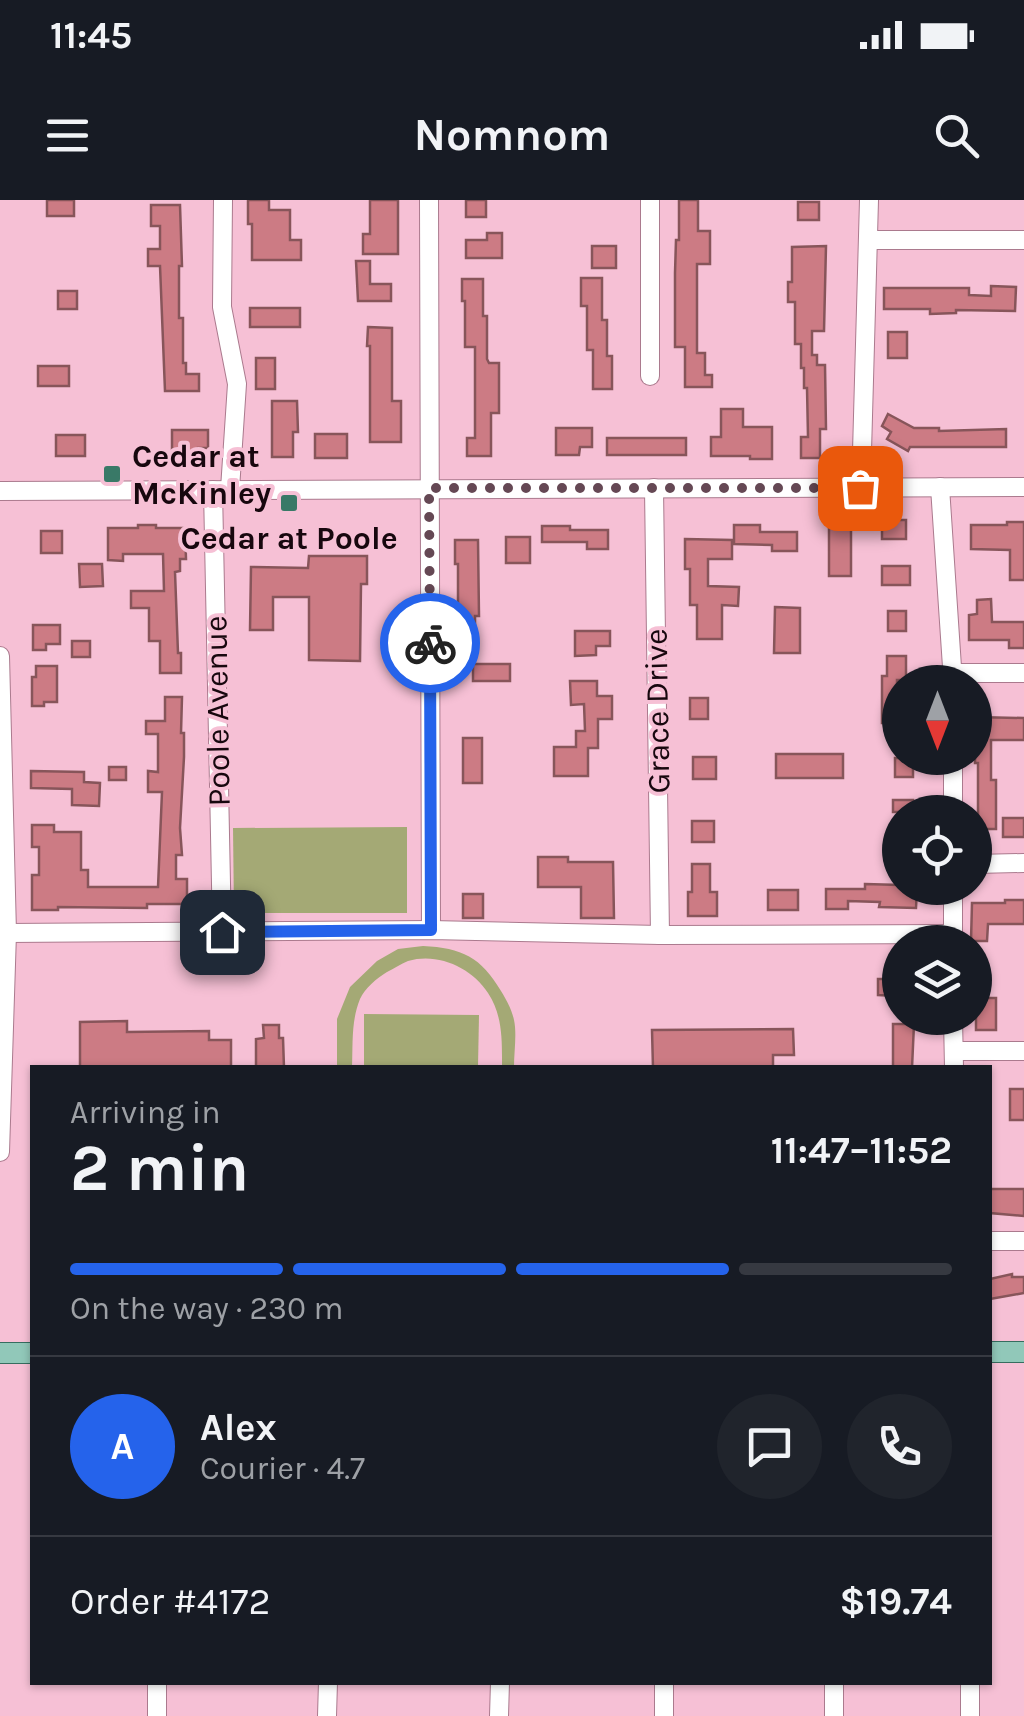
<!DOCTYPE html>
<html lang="en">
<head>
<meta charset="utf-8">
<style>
	body { margin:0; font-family:Karla,sans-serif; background:#20242c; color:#f1f3f6; height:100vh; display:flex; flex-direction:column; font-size:38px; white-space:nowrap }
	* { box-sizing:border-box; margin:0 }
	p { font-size:32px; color:#9ea1a6 }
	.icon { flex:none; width:55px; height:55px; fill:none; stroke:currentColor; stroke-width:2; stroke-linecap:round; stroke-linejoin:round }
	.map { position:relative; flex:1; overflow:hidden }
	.drawer { position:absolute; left:30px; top:865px; width:962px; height:620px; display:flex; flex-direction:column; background:#171b24; border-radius:0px; box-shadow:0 2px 8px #0004 }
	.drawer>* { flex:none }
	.needle { width:65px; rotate:180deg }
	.fabs { position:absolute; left:882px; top:465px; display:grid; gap:20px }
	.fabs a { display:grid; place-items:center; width:110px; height:110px; border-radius:50%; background:#171b24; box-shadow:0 2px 8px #0004; font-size:50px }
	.pin { position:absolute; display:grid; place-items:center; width:85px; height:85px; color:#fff; margin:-42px; border-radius:20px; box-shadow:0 5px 15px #0006 }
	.courier { position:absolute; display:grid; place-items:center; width:100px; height:100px; margin:-50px; border:8px solid #2563eb; border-radius:50%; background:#fff; color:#222; box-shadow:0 2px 12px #0007 }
	.head em { font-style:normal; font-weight:700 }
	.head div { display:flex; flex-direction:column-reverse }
	.head { display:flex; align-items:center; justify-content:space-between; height:170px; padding:0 40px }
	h1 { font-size:65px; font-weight:700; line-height:75px }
	.bar { display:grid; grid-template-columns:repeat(4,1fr); gap:15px 10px; align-content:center; height:120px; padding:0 40px }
	.bar i { height:12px; border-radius:8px; background:#363941 }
	.bar .active { background:#2563eb }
	.bar p { grid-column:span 4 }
	.line { display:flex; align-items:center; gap:25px; padding:0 40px; border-top:2px solid #363941 }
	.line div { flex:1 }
	.round { display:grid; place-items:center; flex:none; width:105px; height:105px; border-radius:52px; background:#20242c }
	.status { display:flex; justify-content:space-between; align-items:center; height:70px; padding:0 50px; background:#171b24; direction:ltr }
	.status svg { height:28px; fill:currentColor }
	header { display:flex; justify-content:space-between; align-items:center; height:130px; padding:0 40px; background:#171b24; font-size:45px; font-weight:700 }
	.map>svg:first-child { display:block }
</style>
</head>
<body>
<div class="status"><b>11:45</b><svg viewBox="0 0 49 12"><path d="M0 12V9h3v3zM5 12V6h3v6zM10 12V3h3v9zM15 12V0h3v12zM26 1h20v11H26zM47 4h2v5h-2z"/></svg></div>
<header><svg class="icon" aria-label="menu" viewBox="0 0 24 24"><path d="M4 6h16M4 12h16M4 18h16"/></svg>Nomnom<svg class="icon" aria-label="search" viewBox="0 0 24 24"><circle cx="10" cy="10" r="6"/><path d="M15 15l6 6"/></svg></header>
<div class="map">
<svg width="1024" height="1516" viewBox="0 0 1024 1516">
	<rect width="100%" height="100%" fill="#f6c0d5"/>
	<g fill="#a4a975">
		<polygon points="407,627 407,713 234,713 233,628"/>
		<path d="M423 746C462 748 481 757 501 791 506 799 512 810 514 820 517 834 514 852 514 867H502C502 841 503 816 488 793 472 768 438 752 408 761 401 764 393 769 387 772 377 778 365 788 360 799 351 821 353 844 352 867H337V819L350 787 377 761 398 749Z"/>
		<polygon points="364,814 479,815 478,867 364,867"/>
	</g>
	<g fill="#cc7b84" stroke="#87555a" stroke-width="2.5">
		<rect x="47" y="0" width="27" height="16"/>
		<polygon points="248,0 269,0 269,10 290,10 290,40 301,40 301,60 252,60 252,24 248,24"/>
		<polygon points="370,0 398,0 398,54 363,54 363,34 370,34"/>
		<rect x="466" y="0" width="20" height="17"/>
		<polygon points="679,0 698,0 698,31 710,31 710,64 697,64 697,153 705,153 705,175 712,175 712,187 685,187 685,147 675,147 675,73 676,40 679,40"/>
		<rect x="798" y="2" width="21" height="18"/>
		<polygon points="151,5 180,5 182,66 179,66 179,118 183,118 183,163 186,163 186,174 199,174 199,191 165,191 160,66 148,66 148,49 160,49 160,26 151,26"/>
		<polygon points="487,33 502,33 502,58 466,58 466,40 487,40"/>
		<rect x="592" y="46" width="24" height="22"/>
		<polygon points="826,46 824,131 812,131 812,155 817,155 817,165 825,165 826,229 820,229 820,258 801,258 801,237 808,237 807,188 804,188 804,168 801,168 801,144 795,144 795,102 788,102 788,82 792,82 792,47"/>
		<polygon points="356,61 370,61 370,84 391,84 391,101 358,101"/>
		<polygon points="581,78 602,78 602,120 607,120 607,156 612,156 612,189 593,189 593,150 587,150 587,106 581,106"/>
		<polygon points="462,79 483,79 483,116 487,116 487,159 489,163 499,163 499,213 491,213 491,256 467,256 467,238 475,238 475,147 465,147 465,101 462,101"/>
		<polygon points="991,86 1016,87 1015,111 956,110 956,113 930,114 930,109 884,109 884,88 969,88 969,95 991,96"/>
		<rect x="58" y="91" width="19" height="18"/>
		<rect x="250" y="108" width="50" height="19"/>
		<polygon points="368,127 392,128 392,201 401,201 401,242 370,242 370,146 367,146"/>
		<rect x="888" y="132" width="19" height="26"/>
		<rect x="256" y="158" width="19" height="31"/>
		<rect x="38" y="166" width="31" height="20"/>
		<polygon points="272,201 297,201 298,232 293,232 293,257 272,257"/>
		<polygon points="721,209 743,209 743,227 772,227 772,259 750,259 750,256 711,256 711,237 721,237"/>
		<polygon points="888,214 914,228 939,228 939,231 1006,229 1006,247 910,247 908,251 887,239 891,232 882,226"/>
		<polygon points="556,228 592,228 592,247 580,247 579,255 556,255"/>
		<polygon points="172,230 208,230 208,248 198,248 198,258 172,258"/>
		<rect x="315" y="234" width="32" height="24"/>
		<rect x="56" y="235" width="29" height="21"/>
		<rect x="607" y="238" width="79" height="17"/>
		<rect x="882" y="320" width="24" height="19"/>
		<polygon points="1007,322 1024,322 1024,380 1010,380 1010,350 971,349 971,325 1007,325"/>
		<polygon points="138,325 156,325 156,328 185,328 186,359 180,359 180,371 175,372 178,453 181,453 181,473 160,473 160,441 149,441 149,408 131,408 131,391 164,391 163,354 123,354 123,361 108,360 108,328 138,328"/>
		<polygon points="734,325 760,325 760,332 797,332 797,351 772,351 772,345 734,344"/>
		<polygon points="542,326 570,326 570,330 608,330 608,349 587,349 587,342 542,342"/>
		<rect x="829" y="328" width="22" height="48"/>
		<rect x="41" y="331" width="21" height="22"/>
		<rect x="506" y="337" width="24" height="26"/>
		<polygon points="685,339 732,340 732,359 708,359 708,386 739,387 738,406 722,405 722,439 697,439 697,405 690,405 690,369 685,369"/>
		<polygon points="455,340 478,340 479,416 475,416 475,458 458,458 458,364 455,364"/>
		<polygon points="309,356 367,356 367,384 361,384 360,461 309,460 309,397 273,397 273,430 250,430 251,367 308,368"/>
		<polygon points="79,364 102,364 103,386 80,387"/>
		<rect x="882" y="366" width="28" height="19"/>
		<polygon points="991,399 992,422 1024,422 1024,448 1009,448 1009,440 969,440 969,415 977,414 977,400"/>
		<polygon points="775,407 800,408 800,453 774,453"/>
		<rect x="888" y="411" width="18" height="20"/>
		<polygon points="33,425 60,425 60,444 46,444 46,450 33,450"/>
		<polygon points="575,431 610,431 610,446 596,446 596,455 575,456"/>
		<rect x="72" y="441" width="18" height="16"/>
		<polygon points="887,456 906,456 906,480 897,480 897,502 900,502 900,523 882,523 882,476 887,476"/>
		<rect x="473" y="464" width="37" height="17"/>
		<polygon points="36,466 57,466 57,502 44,502 44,506 32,506 32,477 36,477"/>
		<polygon points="570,481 597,481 597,496 612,496 612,519 598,519 598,548 588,548 588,576 554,576 554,547 576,547 576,531 585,531 584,504 571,505"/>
		<polygon points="165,497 182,497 181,533 184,533 184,557 180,628 182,655 176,655 176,679 187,679 187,704 147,704 147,708 58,707 58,710 32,710 32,675 39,675 39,647 32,647 32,625 54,625 54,632 81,632 81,670 88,670 88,687 158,687 162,592 148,592 148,571 158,572 158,534 146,534 146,521 165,521"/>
		<rect x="690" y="498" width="18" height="21"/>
		<polygon points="975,517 1024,518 1024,540 991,540 991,580 996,580 996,629 978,629 978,563 975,563"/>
		<rect x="463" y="538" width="19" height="45"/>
		<rect x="776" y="554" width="67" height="24"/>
		<rect x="693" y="557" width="23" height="22"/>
		<rect x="895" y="558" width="18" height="19"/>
		<rect x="109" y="567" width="17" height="13"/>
		<polygon points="31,571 84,572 84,582 100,583 99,606 72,605 72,589 31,588"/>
		<rect x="893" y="600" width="20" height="12"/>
		<rect x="1003" y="618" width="21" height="19"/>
		<rect x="692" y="621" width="22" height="21"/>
		<polygon points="538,657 568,657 568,662 613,662 614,718 581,718 581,687 538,687"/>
		<polygon points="692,664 710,664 710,692 717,692 717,716 688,716 688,692 692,692"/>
		<polygon points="865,684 900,685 900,688 917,688 916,708 879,707 880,702 848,701 848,709 826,709 826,689 865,689"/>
		<rect x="768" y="690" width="30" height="20"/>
		<rect x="463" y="694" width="20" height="24"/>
		<polygon points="1005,700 1024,700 1024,724 988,724 987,741 971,741 972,703 1005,703"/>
		<polygon points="887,766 900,766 898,796 878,795 878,779 887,779"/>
		<rect x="976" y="798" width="20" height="32"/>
		<polygon points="127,821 127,832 209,831 209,840 231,840 231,868 80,868 80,822"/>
		<polygon points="893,824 914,824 912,868 893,868"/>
		<polygon points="263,825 279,825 279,838 283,838 284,868 256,868 256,839 264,838"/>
		<polygon points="793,829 794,855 773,855 773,868 653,868 652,830"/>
		<rect x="1010" y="889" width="14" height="31"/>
		<polygon points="990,989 1024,989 1024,1016 990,1013"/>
		<polygon points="1012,1074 1012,1077 1024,1077 1024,1093 990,1099 990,1079"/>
	</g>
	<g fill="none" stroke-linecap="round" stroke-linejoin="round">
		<g stroke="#ab7a8e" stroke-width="20">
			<g id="minor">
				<polyline points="223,0 222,107 237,184 230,289"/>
				<polyline points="429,0 431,730"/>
				<polyline points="650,0 650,176"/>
				<polyline points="869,40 1024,40"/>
				<polyline points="940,287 953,482"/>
				<polyline points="654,288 660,735"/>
				<polyline points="861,288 869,0"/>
				<polyline points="213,290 222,733"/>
				<polyline points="0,291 1024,287"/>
				<polyline points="0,456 7,733 0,952"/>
				<polyline points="953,473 1024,473"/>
				<polyline points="953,612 953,558"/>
				<polyline points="975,664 1024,663"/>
				<polyline points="953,688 953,742"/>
				<polyline points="7,733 431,730 660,735 953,734"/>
				<polyline points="953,818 954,868"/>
				<polyline points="954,851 1024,851"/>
				<polyline points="990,1041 1024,1041"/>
				<polyline points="157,1516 157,1482"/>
				<polyline points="327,1516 328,1482"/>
				<polyline points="499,1516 500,1482"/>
				<polyline points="664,1516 664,1482"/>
				<polyline points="834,1516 834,1482"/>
				<polyline points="970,1516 970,1482"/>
			</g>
		</g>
		<g stroke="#366d5f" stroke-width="22">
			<g id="major">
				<polyline points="990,1152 1024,1152"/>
				<polyline points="0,1153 32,1153"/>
			</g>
		</g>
		<use href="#minor" stroke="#fff" stroke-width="18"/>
		<use href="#major" stroke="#91c8b9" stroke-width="20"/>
	</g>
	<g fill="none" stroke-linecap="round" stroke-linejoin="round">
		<polyline stroke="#654854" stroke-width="10" stroke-dasharray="0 18" points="430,443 429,288 860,288"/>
		<polyline stroke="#2563eb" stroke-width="12" points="222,732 431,730 430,443"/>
	</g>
	<g fill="#397967" stroke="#f6c0d5" stroke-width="4">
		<rect x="102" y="264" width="20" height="20" rx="5"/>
		<rect x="279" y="293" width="20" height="20" rx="5"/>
	</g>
	<g text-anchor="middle" stroke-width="8" stroke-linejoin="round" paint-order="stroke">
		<g font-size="32" font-weight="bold" fill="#17070e" stroke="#f6c0d5" text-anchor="start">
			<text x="132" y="267">Cedar at<tspan x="132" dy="37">McKinley</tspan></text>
			<text x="289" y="349" text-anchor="middle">Cedar at Poole</text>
		</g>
		<g font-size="32" fill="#17070e" stroke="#f6c0d5">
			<text transform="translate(217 511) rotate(-91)" y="11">Poole Avenue</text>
			<text transform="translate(657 511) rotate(-91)" y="11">Grace Drive</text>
		</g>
	</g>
</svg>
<div class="fabs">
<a><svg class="needle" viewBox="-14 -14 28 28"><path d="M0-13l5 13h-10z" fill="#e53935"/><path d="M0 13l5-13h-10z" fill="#9ea1a6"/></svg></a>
<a><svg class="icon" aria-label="locate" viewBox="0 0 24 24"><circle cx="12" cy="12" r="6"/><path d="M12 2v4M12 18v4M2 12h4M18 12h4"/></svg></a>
<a><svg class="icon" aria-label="layers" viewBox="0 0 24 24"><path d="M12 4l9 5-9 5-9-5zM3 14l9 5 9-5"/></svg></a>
</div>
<div class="pin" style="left:860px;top:288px;background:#ea580c"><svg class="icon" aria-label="bag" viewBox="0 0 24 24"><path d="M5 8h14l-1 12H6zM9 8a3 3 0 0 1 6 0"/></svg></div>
<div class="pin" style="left:222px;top:732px;background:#1f2937"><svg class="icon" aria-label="home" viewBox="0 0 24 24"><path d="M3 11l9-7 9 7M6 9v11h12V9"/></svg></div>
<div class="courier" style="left:430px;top:443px"><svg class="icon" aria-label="bike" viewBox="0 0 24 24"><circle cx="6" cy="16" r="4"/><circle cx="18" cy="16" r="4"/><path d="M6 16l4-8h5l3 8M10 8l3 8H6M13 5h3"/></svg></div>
<section class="drawer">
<div class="head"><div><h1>2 min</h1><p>Arriving in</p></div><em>11:47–11:52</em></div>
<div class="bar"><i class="active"></i><i class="active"></i><i class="active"></i><i></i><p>On the way · 230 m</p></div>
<div class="line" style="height:180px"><b class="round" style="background:#2563eb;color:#fff">A</b><div><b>Alex</b><p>Courier · 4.7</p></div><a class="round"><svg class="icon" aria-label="chat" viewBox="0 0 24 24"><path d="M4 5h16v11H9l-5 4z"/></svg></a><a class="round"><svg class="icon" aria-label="phone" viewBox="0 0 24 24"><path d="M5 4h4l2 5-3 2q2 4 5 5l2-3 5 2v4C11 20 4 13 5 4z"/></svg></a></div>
<div class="line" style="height:130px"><div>Order #4172</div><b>$19.74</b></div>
</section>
</div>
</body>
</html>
